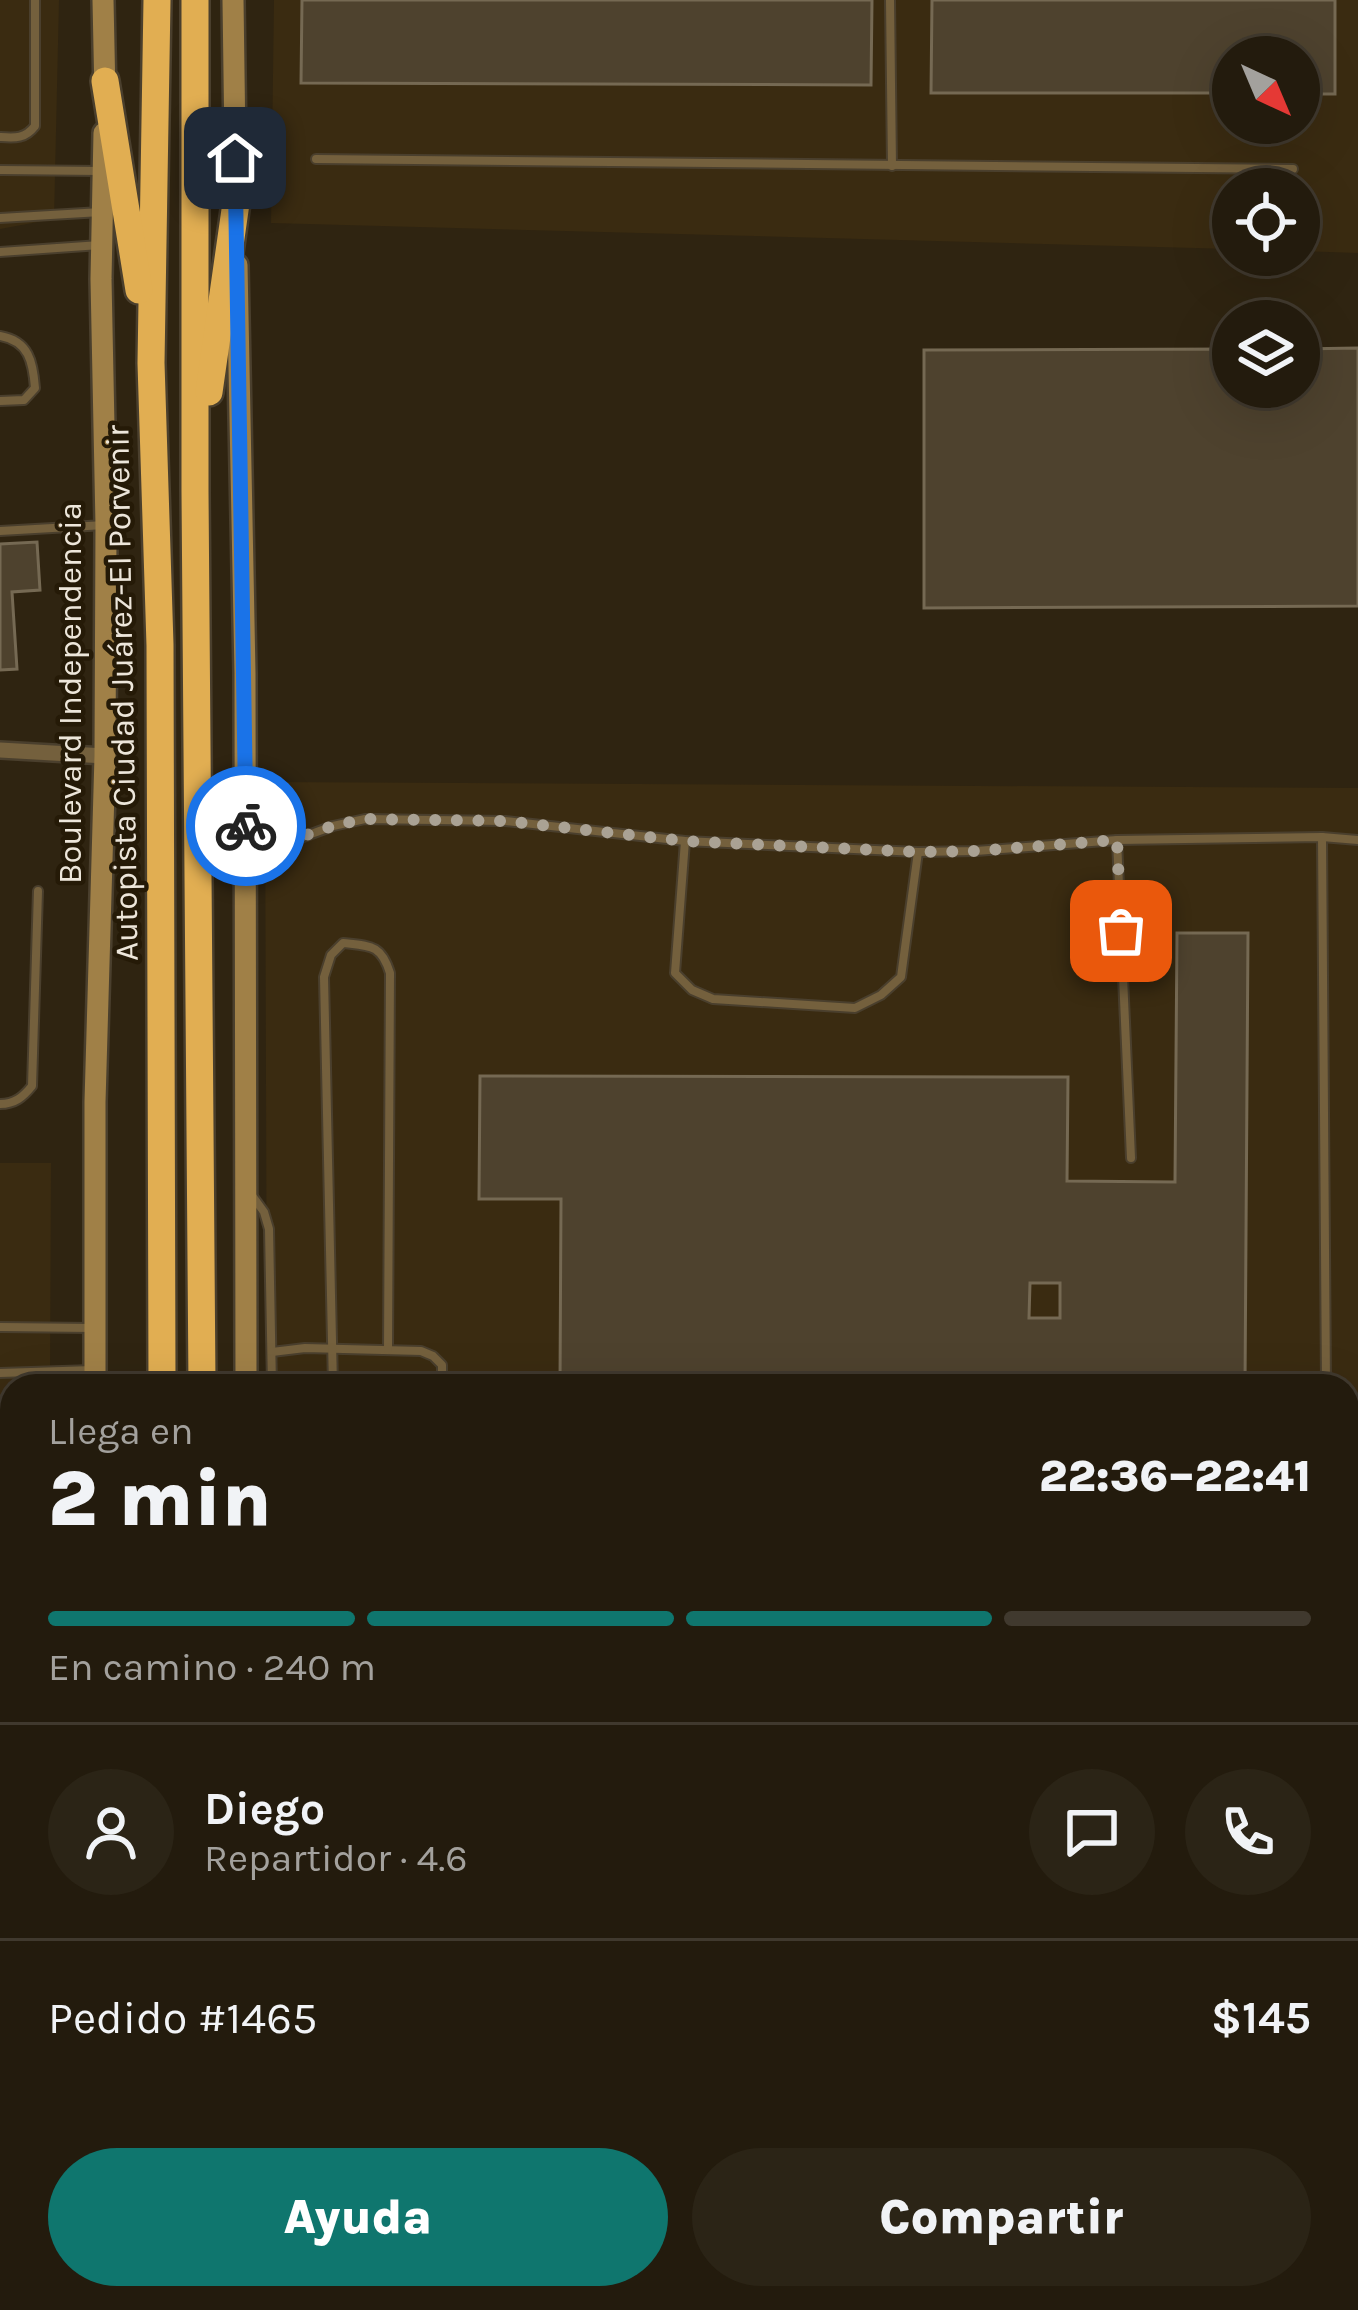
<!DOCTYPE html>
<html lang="es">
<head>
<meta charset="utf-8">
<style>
	body { margin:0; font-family:Karla,sans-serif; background:#2b2416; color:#f1f3f6; height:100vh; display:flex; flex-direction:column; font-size:45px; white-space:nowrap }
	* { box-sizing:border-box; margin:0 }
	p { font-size:39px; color:#a3a19d }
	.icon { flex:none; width:66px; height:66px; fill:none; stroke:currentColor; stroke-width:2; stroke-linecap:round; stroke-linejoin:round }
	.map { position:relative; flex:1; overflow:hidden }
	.details { position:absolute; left:0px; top:1374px; width:1359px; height:936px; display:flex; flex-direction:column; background:#231b0d; border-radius:36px 36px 0 0; box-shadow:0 12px 48px #0002,0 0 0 3px #40392e }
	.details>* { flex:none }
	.needle { width:78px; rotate:136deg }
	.tools { position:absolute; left:1212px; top:36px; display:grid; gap:24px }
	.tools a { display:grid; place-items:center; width:108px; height:108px; border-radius:50%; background:#231b0d; box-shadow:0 12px 48px #0002,0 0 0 3px #40392e; font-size:60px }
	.pin { position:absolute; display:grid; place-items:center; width:102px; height:102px; color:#fff; margin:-51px; border-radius:24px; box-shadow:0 6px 18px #0006 }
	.courier { position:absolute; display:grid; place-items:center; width:120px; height:120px; margin:-60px; border:9px solid #1a73e8; border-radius:50%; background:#fff; color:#222; box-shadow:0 3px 15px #0007 }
	.head em { font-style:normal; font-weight:800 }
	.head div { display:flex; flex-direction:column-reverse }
	.head { display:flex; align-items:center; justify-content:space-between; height:204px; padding:0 48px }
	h1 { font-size:78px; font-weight:800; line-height:90px }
	.bar { display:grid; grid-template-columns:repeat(4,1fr); gap:18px 12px; align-content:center; height:144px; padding:0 48px }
	.bar i { height:15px; border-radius:9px; background:#40392e }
	.bar .selected { background:#0f766e }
	.bar p { grid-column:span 4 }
	.line { display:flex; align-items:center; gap:30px; padding:0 48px; border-top:3px solid #40392e }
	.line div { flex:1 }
	.round { display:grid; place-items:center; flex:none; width:126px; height:126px; border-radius:63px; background:#2b2416 }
	.primary-button { display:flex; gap:24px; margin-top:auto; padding:24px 48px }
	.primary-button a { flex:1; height:138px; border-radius:72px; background:#0f766e; color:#fff; font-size:48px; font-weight:800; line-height:138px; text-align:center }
	.primary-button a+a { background:#2b2416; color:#f1f3f6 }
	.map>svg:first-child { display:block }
</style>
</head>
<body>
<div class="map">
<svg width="1358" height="2310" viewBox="0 0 1358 2310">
	<rect width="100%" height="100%" fill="#2f2411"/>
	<g fill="#3a2b11" fill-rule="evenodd">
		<polygon points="0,0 59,0 54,219 0,229"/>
		<path d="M274 0H1358V253L1299 251V189H1233V249L271 223ZM1233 57H1299V123H1233Z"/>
		<polygon points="265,782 1358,788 1358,2039 1347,2039 1347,1386 267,1386"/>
		<polygon points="0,1163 51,1163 50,1386 12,1386 12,1770 0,1770"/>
		<polygon points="1358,2092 1358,2310 1193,2310 1193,2298 1347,2298 1347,2093"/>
		<polygon points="272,2298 1190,2298 1191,2310 272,2310"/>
	</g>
	<rect fill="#402d08" x="1075" y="2298" width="83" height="12"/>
	<g fill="#4e422e" stroke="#756953" stroke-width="3" fill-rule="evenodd">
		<polygon points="302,0 872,0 871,85 301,83"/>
		<polygon points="932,0 1335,0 1335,94 1299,94 1299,57 1233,57 1233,93 931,93"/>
		<polygon points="1358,348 1358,606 924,608 924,350 1233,349 1233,387 1299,387 1299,349"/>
		<polygon points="37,542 40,590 12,592 17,669 0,670 0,544"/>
		<path d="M1177 933H1248L1245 1386H560L561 1199H479L480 1076 1068 1077 1067 1181 1175 1182ZM1030 1283H1060V1318H1029Z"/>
	</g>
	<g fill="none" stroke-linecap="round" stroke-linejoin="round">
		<g stroke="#4a3f2d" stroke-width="12">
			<g id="lane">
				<polyline points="890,0 892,166"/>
				<path d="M0 137C15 138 25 139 35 126V0"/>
				<polyline points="316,159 1293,169"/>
				<polyline points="0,170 102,171"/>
				<polyline points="0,218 101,212"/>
				<polyline points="0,252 100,245"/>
				<path d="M0 336C29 341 33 362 35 388L24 400 0 401"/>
				<polyline points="0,531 105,525"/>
				<polyline points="1322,837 1326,1386"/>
				<polyline points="1117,840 1131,1158"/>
				<polyline points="685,841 675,973 692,990 713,999 855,1008 881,995 901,977 918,852"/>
				<polyline points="247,865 303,837 333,826 365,819 505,821 685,841 918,852 976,851 1117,840 1322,837 1358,840"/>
				<path d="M0 1104C15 1104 23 1097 32 1086L38 891"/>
				<polyline points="251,1194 264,1212 269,1229 272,1386"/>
				<polyline points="0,1327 93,1328"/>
				<polyline points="272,1352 305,1348 421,1351 433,1356 442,1365 442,1386"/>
				<polyline points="0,1373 93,1370"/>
				<path d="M333 1386 324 977 331 955 343 943C370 946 381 944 390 973L388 1350"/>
				<polyline points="0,1732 12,1733"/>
				<polyline points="0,1867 12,1873"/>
				<polyline points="1347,1998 1358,1997"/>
				<polyline points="0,2190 12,2190"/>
				<polyline points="26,2298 26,2310"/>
				<polyline points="1013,2298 1014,2310"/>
				<polyline points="315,2310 315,2298"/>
				<polyline points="732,2310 732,2298"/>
			</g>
		</g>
		<g stroke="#4a3f2d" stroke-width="20">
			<g id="street">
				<polyline points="0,750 105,756"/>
				<polyline points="0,1804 12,1804"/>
				<polyline points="1347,2070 1358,2070"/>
				<polyline points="1054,2298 1055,2310"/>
				<polyline points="1170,2298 1170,2310"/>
				<polyline points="269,2310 269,2298"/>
			</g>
		</g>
		<g stroke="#4a3f2d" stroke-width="26">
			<g id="secondary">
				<polyline points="103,0 105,95"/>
				<polyline points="233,0 236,216"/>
				<polyline points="237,265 245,673 246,1386"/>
				<polyline points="95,1386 95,1102 105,756 106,525 101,279 104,133"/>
				<polyline points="97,2298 97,2310"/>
				<polyline points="248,2298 248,2310"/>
			</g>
		</g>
		<g stroke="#4a3f2d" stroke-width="32">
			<g id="highway">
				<polyline points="157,0 151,363 160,645 162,1386"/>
				<polyline points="195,0 195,491 202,1386"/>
				<polyline points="105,81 139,290"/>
				<polyline points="209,392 236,203"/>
				<polyline points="154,2310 154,2298"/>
				<polyline points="203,2310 203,2298"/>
			</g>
		</g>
		<use href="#lane" stroke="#74603d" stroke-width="8"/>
		<use href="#street" stroke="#74603d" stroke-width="15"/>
		<use href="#secondary" stroke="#a08047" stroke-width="21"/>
		<use href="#highway" stroke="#e1ae52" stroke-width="27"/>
	</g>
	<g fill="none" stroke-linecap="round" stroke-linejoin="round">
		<polyline stroke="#aaa294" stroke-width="12" stroke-dasharray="0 21.6" points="246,826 246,865 303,836 333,826 364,819 505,821 685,841 918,852 976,851 1117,840 1121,931"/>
		<polyline stroke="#1a73e8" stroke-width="15" points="235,158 246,826"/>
	</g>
	<g text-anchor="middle" stroke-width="9" stroke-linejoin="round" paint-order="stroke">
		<g font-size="33" fill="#ede6da" stroke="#251a07">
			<text transform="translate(69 693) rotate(-90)" y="12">Boulevard Independencia</text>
			<text transform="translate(121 693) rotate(-91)" y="12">Autopista Ciudad Juárez-El Porvenir</text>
		</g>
	</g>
</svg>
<div class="tools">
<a><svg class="needle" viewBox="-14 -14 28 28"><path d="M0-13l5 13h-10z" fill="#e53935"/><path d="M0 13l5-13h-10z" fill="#a3a19d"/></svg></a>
<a><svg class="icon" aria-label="locate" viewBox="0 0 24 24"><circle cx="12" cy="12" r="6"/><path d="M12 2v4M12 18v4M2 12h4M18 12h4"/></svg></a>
<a><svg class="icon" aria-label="layers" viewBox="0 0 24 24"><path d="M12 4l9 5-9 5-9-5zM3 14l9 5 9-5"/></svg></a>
</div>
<div class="pin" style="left:1121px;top:931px;background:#ea580c"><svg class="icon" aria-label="bag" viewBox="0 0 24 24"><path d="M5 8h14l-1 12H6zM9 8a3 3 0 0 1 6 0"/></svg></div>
<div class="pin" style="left:235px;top:158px;background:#1f2937"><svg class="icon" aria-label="home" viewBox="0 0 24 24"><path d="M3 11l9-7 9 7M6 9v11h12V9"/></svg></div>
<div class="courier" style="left:246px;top:826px"><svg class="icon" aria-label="bike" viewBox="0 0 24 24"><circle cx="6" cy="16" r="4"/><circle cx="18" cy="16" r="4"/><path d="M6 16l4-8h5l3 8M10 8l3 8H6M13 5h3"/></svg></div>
<section class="details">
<div class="head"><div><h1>2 min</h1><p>Llega en</p></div><em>22:36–22:41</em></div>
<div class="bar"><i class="selected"></i><i class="selected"></i><i class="selected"></i><i></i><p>En camino · 240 m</p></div>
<div class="line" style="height:216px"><a class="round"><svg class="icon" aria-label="person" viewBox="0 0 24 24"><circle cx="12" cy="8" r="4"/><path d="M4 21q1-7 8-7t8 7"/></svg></a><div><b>Diego</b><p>Repartidor · 4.6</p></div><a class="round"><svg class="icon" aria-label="chat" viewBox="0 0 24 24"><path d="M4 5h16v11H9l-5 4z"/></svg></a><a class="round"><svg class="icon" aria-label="phone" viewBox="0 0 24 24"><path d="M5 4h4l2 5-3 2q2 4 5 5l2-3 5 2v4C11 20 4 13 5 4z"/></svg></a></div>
<div class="line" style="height:156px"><div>Pedido #1465</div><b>$145</b></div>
<div class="primary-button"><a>Ayuda</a><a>Compartir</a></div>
</section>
</div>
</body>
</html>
